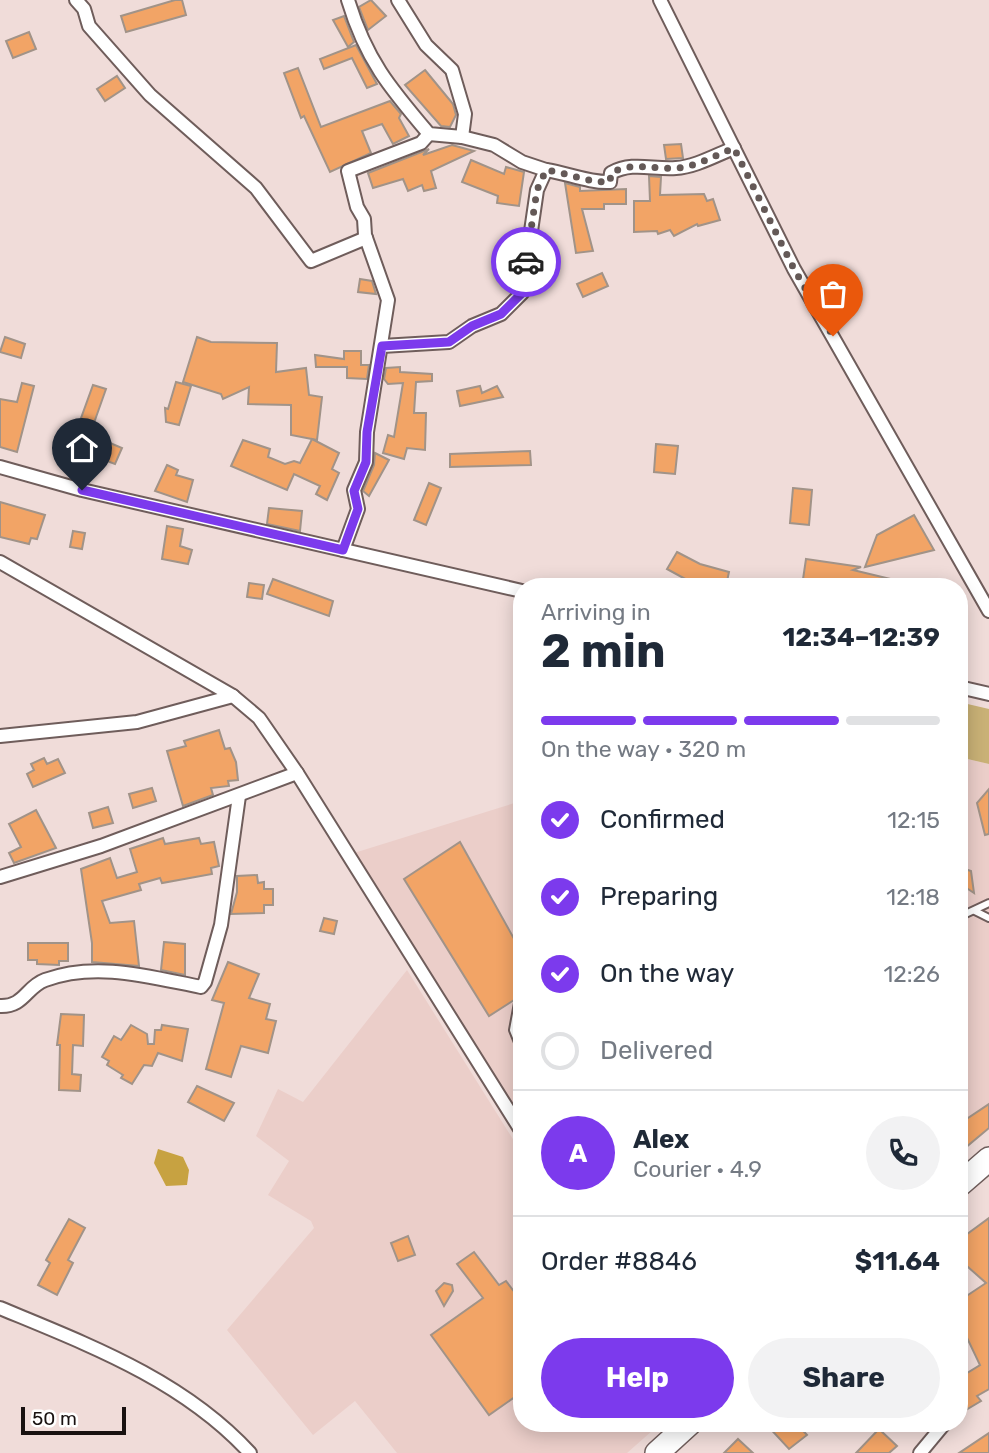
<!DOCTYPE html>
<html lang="en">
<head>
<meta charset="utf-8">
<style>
	body { margin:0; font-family:Rubik,sans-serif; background:#f2f2f3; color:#1f2937; height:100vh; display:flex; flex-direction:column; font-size:26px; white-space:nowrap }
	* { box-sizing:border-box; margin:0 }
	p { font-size:23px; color:#747a83 }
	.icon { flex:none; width:38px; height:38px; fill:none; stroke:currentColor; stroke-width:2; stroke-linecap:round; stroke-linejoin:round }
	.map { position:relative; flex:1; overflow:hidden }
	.side { position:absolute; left:513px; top:578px; width:455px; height:854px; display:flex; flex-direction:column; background:#fff; border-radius:28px; box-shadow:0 4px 18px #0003 }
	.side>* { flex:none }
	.scale { position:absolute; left:21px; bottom:18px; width:105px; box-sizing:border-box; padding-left:7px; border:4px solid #191211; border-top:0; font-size:19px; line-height:24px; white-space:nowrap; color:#191211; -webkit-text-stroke:5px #fff; paint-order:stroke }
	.pin { position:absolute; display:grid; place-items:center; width:60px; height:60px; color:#fff; margin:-72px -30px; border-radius:50% 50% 50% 0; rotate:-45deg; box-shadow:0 0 7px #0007 }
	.pin .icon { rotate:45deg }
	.courier { position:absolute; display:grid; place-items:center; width:70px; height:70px; margin:-35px; border:5px solid #7c3aed; border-radius:50%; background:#fff; color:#222; box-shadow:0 2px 9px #0007 }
	.overview em { font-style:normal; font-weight:700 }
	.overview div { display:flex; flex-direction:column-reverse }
	.overview { display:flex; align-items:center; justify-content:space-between; height:119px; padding:0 28px }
	h1 { font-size:46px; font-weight:700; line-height:52px }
	.bar { display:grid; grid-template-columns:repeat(4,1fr); gap:10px 7px; align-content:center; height:84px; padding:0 28px }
	.bar i { height:9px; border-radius:5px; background:#e0e1e3 }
	.bar .selected { background:#7c3aed }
	.bar p { grid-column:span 4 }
	.line { display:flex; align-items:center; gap:18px; padding:0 28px; border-top:2px solid #e0e1e3 }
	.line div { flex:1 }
	.round { display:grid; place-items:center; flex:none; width:74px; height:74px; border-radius:37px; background:#f2f2f3 }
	ol { padding:0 28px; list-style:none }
	li { display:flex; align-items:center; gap:21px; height:77px }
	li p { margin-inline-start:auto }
	li .icon { padding:7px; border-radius:50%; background:#7c3aed; color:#fff; stroke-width:4 }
	li:last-child { color:#747a83 }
	li i { width:38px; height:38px; border:4px solid #e0e1e3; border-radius:50% }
	.action { display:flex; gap:14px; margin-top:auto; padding:14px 28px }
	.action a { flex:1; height:80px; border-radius:42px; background:#7c3aed; color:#fff; font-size:28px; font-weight:700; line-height:80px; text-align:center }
	.action a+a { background:#f2f2f3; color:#1f2937 }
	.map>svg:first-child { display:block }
</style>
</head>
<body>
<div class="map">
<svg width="989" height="1453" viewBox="0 0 989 1453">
	<rect width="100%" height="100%" fill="#f0dcd9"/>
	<g fill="#ebcec9">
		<polygon points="959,757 989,764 989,1104 959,1124"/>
		<polygon points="521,801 521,1118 354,853"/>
		<polygon points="407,970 521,1152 522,1423 661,1423 627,1453 397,1453 355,1401 313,1435 227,1330 314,1228 311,1221 268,1195 289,1161 256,1136 278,1089 303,1102"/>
	</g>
	<polygon fill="#c9b176" points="959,702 989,709 989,764 959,757"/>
	<polygon fill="#c7a241" points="158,1149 183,1157 189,1170 187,1185 166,1186 154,1163"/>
	<g fill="#f2a466" stroke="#a19388" stroke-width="2">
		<polygon points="175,0 182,0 186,15 126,32 121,16"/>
		<polygon points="371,0 386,16 368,30 359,7"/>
		<polygon points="344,16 354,42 348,47 333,20"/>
		<polygon points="29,32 36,49 13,58 6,41"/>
		<polygon points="356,45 377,84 367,88 352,58 324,69 320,59"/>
		<polygon points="298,68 321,127 390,101 401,114 399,118 409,136 393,144 382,124 362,131 371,153 330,172 304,116 301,118 284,73"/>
		<polygon points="425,70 453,104 456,115 450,127 441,126 405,85"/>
		<polygon points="117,76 125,88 105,101 97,89"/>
		<polygon points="681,144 683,158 666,159 664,145"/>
		<polygon points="452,145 474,151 431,171 436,188 424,191 422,185 408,191 403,179 373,188 368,173 429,149 423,155"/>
		<polygon points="471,160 504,174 506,167 524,172 519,206 497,203 498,196 462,182"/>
		<polygon points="649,176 661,177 660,195 704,194 707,201 713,199 720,220 698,226 697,224 674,236 670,230 658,234 657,231 634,232 634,201 650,201"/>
		<polygon points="565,183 580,187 580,191 626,189 626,204 604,204 604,209 582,209 593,251 576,253"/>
		<polygon points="602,273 608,286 583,297 577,284"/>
		<polygon points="360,279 372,281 376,294 358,292"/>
		<polygon points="5,337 25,344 21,358 0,352"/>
		<polygon points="197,337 211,342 277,343 276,372 306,368 309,395 322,397 317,440 291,435 291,405 248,404 249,387 223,399 221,394 183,382"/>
		<polygon points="344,351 361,351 361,365 369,365 367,379 347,378 347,367 316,367 315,355 344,359"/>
		<polygon points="400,367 400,372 432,374 432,381 416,382 414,413 426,413 425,450 407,448 404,459 383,453 388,435 394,437 403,383 388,384 384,379 386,368"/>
		<polygon points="176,382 191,386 179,425 166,422 165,408 168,409"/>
		<polygon points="22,383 34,386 17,452 0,447 0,399 17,402"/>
		<polygon points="93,385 106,389 89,437 76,432"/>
		<polygon points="480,386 482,393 497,386 503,397 460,406 457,391"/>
		<polygon points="312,439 339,453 332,469 339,473 327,500 316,494 320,486 294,474 287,490 231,466 243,440 270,449 268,457 285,464 294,461 300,463"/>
		<polygon points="103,440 122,448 115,464 96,457"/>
		<polygon points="656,444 678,446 675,474 654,472"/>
		<polygon points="530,451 531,465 450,467 450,454"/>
		<polygon points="375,453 389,460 369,496 363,491 374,465"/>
		<polygon points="167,465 178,470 176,475 193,480 187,502 155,491"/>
		<polygon points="429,483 441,488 426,525 414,520"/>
		<polygon points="793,488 812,490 809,525 790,523"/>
		<polygon points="0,502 45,515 37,539 31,538 29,544 0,537"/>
		<polygon points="269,508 302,511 300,531 267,524"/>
		<polygon points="914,515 934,550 865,567 877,535"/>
		<polygon points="167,526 183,529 180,546 192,550 188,564 162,559"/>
		<polygon points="73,531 85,533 82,549 70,547"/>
		<polygon points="677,552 700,564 729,572 726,586 698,586 667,569"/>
		<polygon points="806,559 861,567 853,570 903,582 902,586 802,586"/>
		<polygon points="273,579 333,601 329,616 267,594"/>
		<polygon points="249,583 264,585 262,599 247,597"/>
		<polygon points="219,730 225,749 230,748 236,762 238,780 228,781 229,786 211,788 213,795 183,806 167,751 186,746 184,741"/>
		<polygon points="44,758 47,764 58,759 65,773 33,787 27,774 34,770 31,764"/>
		<polygon points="152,788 156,801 133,808 129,794"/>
		<polygon points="989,789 989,834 985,835 977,803"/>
		<polygon points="108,807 113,823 93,828 89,813"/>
		<polygon points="36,810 56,848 14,863 9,853 21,847 9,824"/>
		<polygon points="163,838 165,844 199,838 201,844 214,842 219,866 211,868 212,874 162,883 160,878 139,884 141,890 102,901 110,923 134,921 139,966 92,962 92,943 81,869 110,858 117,878 137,872 130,849"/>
		<polygon points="460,842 522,953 522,995 489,1016 404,879"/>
		<polygon points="959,867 971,871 974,893 959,883"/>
		<polygon points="257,875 258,883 264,882 264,889 273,889 273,905 264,905 264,913 231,914 237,892 237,876"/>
		<polygon points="324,918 337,921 334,934 320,931"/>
		<polygon points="164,942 185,944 185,975 161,970"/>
		<polygon points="28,943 68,943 68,961 59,961 59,965 37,964 37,960 28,960"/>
		<polygon points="228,962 259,974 249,998 270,1004 266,1019 276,1021 268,1053 241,1046 231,1077 206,1069 224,1003 212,1000"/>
		<polygon points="61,1014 84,1015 83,1046 73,1045 72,1074 81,1075 80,1091 59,1090 60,1045 57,1045"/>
		<polygon points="131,1025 147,1034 148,1044 154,1044 155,1030 161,1030 162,1025 188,1029 182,1061 158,1053 152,1066 144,1065 132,1084 121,1078 123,1075 107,1065 109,1061 102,1057 114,1036 121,1040"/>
		<polygon points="197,1086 234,1103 224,1121 188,1102"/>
		<polygon points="989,1104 989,1128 959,1153 959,1124"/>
		<polygon points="989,1218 989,1389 977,1396 981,1401 959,1414 959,1378 980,1365 959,1321 959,1301 986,1283 959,1259 959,1240"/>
		<polygon points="69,1219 85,1228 68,1260 73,1263 57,1295 38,1285 50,1263 46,1260"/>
		<polygon points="408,1236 415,1255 398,1261 391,1243"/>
		<polygon points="474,1252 499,1285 506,1281 522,1302 522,1392 489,1415 431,1335 483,1298 457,1264"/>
		<polygon points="444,1283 452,1285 453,1291 444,1306 436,1291"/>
		<polygon points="765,1423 796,1423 807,1435 789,1449"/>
		<polygon points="879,1429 897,1446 889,1453 856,1453"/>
		<polygon points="989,1433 989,1453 959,1453"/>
		<polygon points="738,1439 753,1453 724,1453"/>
	</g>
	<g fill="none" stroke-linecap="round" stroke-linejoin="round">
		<g stroke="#6f5d5b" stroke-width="10">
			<g id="lane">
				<polyline points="975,911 989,918"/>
				<polyline points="959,917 989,903"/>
				<polyline points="522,1001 518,1003 513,1030 522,1052"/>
			</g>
		</g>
		<g stroke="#6f5d5b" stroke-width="16">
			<g id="street">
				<polyline points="76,0 84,9 89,26 150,95 256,188 311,261 366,238"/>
				<path d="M348 0C366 60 390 88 429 134L462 137 465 114 452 70 426 45 398 0"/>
				<polyline points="660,0 794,269 989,611"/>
				<path d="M546 170C567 173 589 183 610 182L611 173C633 161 653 170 676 168 695 167 716 155 734 148"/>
				<polyline points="382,346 449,342 472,326 501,314 522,293 537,190 546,170 522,162 494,145 462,137"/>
				<polyline points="0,467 82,490 522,591"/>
				<polyline points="343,550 358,509 354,490 366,462 367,432 388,300 365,235 364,219 357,207 348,171 421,143 429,134"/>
				<polyline points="0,562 233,696"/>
				<polyline points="959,687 989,694"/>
				<polyline points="0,736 137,722 233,696 259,718 297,773 522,1132"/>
				<polyline points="0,877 101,846 297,773"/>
				<path d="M0 1006C24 1007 26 987 45 980 96 961 150 977 201 987L205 982 221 925 239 796"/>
				<path d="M0 1308C89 1345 183 1380 250 1453"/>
				<polyline points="920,1453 945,1423"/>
			</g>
		</g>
		<g stroke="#6f5d5b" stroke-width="26">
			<g id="highway">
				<polyline points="959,1185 989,1159"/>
				<polyline points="657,1453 690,1423"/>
			</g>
		</g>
		<use href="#lane" stroke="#fff" stroke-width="6"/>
		<use href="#street" stroke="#fff" stroke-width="12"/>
		<use href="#highway" stroke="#fff" stroke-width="23"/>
	</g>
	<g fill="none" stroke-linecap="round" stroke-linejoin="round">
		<path stroke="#645957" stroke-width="7" stroke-dasharray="0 12.6" d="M526 262 537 190 546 170C567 173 589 183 610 182L611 173C633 161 653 170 676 168 696 167 716 155 734 148L794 269 833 336"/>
		<polyline stroke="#7c3aed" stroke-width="9" points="82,490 343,550 358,509 354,491 366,462 367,432 382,346 449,342 472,326 501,314 522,293 526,262"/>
	</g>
</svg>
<div class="scale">50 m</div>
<div class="pin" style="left:833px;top:336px;background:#ea580c"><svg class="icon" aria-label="bag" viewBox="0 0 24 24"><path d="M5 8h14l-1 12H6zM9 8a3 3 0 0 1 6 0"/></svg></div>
<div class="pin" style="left:82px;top:490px;background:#1f2937"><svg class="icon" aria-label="home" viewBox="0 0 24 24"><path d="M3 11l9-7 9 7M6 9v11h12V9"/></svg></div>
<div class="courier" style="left:526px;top:262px"><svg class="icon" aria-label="car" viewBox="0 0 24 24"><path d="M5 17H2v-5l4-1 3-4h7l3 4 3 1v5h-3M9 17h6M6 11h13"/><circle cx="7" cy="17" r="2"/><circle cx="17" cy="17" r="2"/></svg></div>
<section class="side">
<div class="overview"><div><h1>2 min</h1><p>Arriving in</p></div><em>12:34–12:39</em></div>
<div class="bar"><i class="selected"></i><i class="selected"></i><i class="selected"></i><i></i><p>On the way · 320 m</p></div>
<ol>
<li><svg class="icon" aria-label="check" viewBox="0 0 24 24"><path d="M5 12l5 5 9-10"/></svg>Confirmed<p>12:15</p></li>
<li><svg class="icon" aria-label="check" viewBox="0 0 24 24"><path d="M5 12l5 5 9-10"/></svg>Preparing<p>12:18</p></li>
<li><svg class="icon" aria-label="check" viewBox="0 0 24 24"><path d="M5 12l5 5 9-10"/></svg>On the way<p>12:26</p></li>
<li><i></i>Delivered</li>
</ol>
<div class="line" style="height:126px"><b class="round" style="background:#7c3aed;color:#fff">A</b><div><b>Alex</b><p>Courier · 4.9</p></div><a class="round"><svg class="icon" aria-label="phone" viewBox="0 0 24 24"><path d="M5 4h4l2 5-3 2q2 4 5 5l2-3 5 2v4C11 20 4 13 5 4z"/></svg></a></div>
<div class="line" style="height:91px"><div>Order #8846</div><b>$11.64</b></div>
<div class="action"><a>Help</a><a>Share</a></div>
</section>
</div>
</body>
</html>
